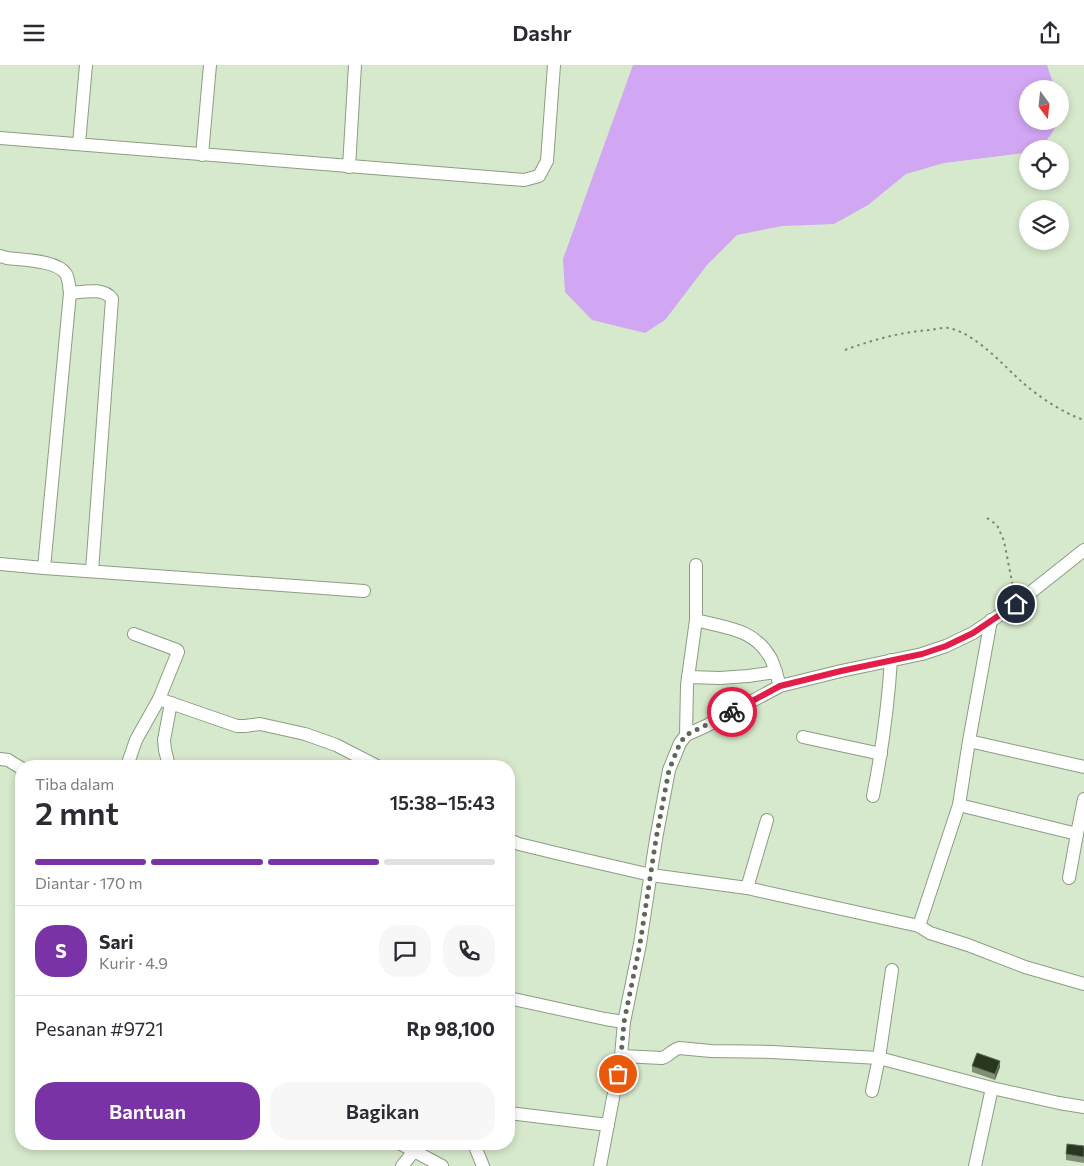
<!DOCTYPE html>
<html lang="id">
<head>
<meta charset="utf-8">
<style>
	body { margin:0; font-family:Commissioner,sans-serif; background:#f7f7f7; color:#2b2b33; height:100vh; display:flex; flex-direction:column; font-size:19px; white-space:nowrap }
	* { box-sizing:border-box; margin:0 }
	p { font-size:16px; color:#7c7c81 }
	.icon { flex:none; width:28px; height:28px; fill:none; stroke:currentColor; stroke-width:2; stroke-linecap:round; stroke-linejoin:round }
	.map { position:relative; flex:1; overflow:hidden }
	.side { position:absolute; left:15px; top:695px; width:500px; height:390px; display:flex; flex-direction:column; background:#fff; border-radius:20px; box-shadow:0 2px 8px #0003 }
	.side>* { flex:none }
	.needle { width:32px; rotate:165deg }
	.fabs { position:absolute; left:1019px; top:15px; display:grid; gap:10px }
	.fabs a { display:grid; place-items:center; width:50px; height:50px; border-radius:50%; background:#fff; box-shadow:0 2px 8px #0003; font-size:25px }
	.pin { position:absolute; display:grid; place-items:center; width:42px; height:42px; color:#fff; margin:-21px; border:2px solid #fff; border-radius:50%; box-shadow:0 1px 5px #0007 }
	.courier { position:absolute; display:grid; place-items:center; width:50px; height:50px; margin:-25px; border:4px solid #e11d48; border-radius:50%; background:#fff; color:#222; box-shadow:0 1px 6px #0007 }
	.overview em { font-style:normal; font-weight:600 }
	.overview div { display:flex; flex-direction:column-reverse }
	.overview { display:flex; align-items:center; justify-content:space-between; height:85px; padding:0 20px }
	h1 { font-size:32px; font-weight:600; line-height:38px }
	.bar { display:grid; grid-template-columns:repeat(4,1fr); gap:8px 5px; align-content:center; height:60px; padding:0 20px }
	.bar i { height:6px; border-radius:4px; background:#e1e1e2 }
	.bar .on { background:#7a33a7 }
	.bar p { grid-column:span 4 }
	.line { display:flex; align-items:center; gap:12px; padding:0 20px; border-top:1px solid #e1e1e2 }
	.line div { flex:1 }
	.round { display:grid; place-items:center; flex:none; width:52px; height:52px; border-radius:20px; background:#f7f7f7 }
	.primary-button { display:flex; gap:10px; margin-top:auto; padding:10px 20px }
	.primary-button a { flex:1; height:58px; border-radius:20px; background:#7a33a7; color:#fff; font-size:20px; font-weight:600; line-height:58px; text-align:center }
	.primary-button a+a { background:#f7f7f7; color:#2b2b33 }
	header { display:flex; justify-content:space-between; align-items:center; height:65px; padding:0 20px; background:#fff; font-size:22px; font-weight:600 }
	.map>svg:first-child { display:block }
</style>
</head>
<body>
<header><svg class="icon" aria-label="menu" viewBox="0 0 24 24"><path d="M4 6h16M4 12h16M4 18h16"/></svg>Dashr<svg class="icon" aria-label="share" viewBox="0 0 24 24"><path d="M12 15V3M7 8l5-5 5 5M5 13v7h14v-7"/></svg></header>
<div class="map">
<svg width="1084" height="1101" viewBox="0 0 1084 1101">
	<rect width="100%" height="100%" fill="#d7e9cc"/>
	<path fill="#d1a6f3" d="M633 0H1047L1055 24H1028V56H1059C1051 69 1045 84 1028 84L1027 86 1024 88 944 98 906 109 868 140 834 159 782 161 737 170 707 200 665 255 645 268 592 255 565 227 563 194Z"/>
	<g fill="none" stroke-linecap="round" stroke-linejoin="round">
		<g stroke="#8c9d82" stroke-width="14">
			<g id="minor">
				<polyline points="0,73 524,115 539,111 547,96 554,0"/>
				<polyline points="79,79 86,0"/>
				<polyline points="202,90 210,0"/>
				<polyline points="349,102 355,0"/>
				<path d="M0 191 7 193C22 195 57 195 66 209 69 214 69 222 70 228L44 503"/>
				<path d="M70 228C83 227 104 222 112 234L92 506"/>
				<polyline points="0,499 44,503 364,526"/>
				<path d="M696 555C725 563 753 563 770 592 775 601 777 612 780 621"/>
				<polyline points="688,612 720,613 748,611 776,607"/>
				<polyline points="159,634 237,661 245,661 260,659 305,669 336,680 377,701"/>
				<polyline points="686,670 687,620 696,555 696,500"/>
				<polyline points="803,672 881,689"/>
				<polyline points="969,676 1084,702"/>
				<polyline points="0,694 8,695 21,703"/>
				<polyline points="127,701 136,675 159,634 178,587 177,585 134,569"/>
				<polyline points="169,701 165,685 164,675 171,638"/>
				<path d="M873 731C882 686 888 641 891 595"/>
				<polyline points="959,740 1077,769 1084,734"/>
				<polyline points="509,775 519,779 560,789 651,810 747,823 919,861 930,868 968,880 1025,902 1084,919"/>
				<polyline points="1069,813 1077,769"/>
				<polyline points="747,823 767,755"/>
				<polyline points="919,861 959,740 969,676 991,555"/>
				<polyline points="509,933 605,954 624,957"/>
				<path d="M621 991 662 993C669 991 672 985 679 983L711 986 772 987 879 993 992 1023 1059 1038 1084 1042"/>
				<polyline points="872,1026 879,993 892,905"/>
				<polyline points="509,1048 608,1060"/>
				<polyline points="401,1079 442,1101"/>
				<polyline points="474,1079 483,1101"/>
				<polyline points="402,1101 414,1086"/>
				<polyline points="600,1101 621,991 624,957 640,879 656,774 669,705 680,678 686,670 706,661 780,621 841,606 922,589 946,581 973,568 1016,539 1084,485"/>
				<polyline points="975,1101 992,1023"/>
			</g>
		</g>
		<g stroke="#7b8773" stroke-width="2" stroke-dasharray="2.5 4" stroke-linecap="butt">
			<path d="M845 285C872 275 901 267 930 265 936 264 943 262 949 263 976 269 1002 299 1022 317 1039 332 1063 348 1084 355"/>
			<polyline points="987,453 997,460 1004,476 1014,527"/>
		</g>
		<use href="#minor" stroke="#fff" stroke-width="12"/>
	</g>
	<g fill="#809076">
		<polygon points="972,1001 1000,1002 995,1015 972,1007"/>
		<polygon points="1084,1081 1084,1098 1066,1095 1066,1089"/>
	</g>
	<polygon fill="#5d6c54" points="1000,996 1000,1002 995,1015 995,1009"/>
	<g fill="#293720" stroke="#5d6c54">
		<polygon points="977,988 1000,996 995,1009 972,1001"/>
		<polygon points="1067,1079 1084,1081 1084,1092 1066,1089"/>
	</g>
	<g fill="none" stroke-linecap="round" stroke-linejoin="round">
		<polyline stroke="#5d6857" stroke-width="5" stroke-dasharray="0 9" points="618,1009 621,991 624,957 640,879 656,774 669,705 680,678 686,670 732,647"/>
		<polyline stroke="#e11d48" stroke-width="6" points="732,647 780,621 841,606 922,589 946,581 973,568 1016,539"/>
	</g>
</svg>
<div class="fabs">
<a><svg class="needle" viewBox="-14 -14 28 28"><path d="M0-13l5 13h-10z" fill="#e53935"/><path d="M0 13l5-13h-10z" fill="#7c7c81"/></svg></a>
<a><svg class="icon" aria-label="locate" viewBox="0 0 24 24"><circle cx="12" cy="12" r="6"/><path d="M12 2v4M12 18v4M2 12h4M18 12h4"/></svg></a>
<a><svg class="icon" aria-label="layers" viewBox="0 0 24 24"><path d="M12 4l9 5-9 5-9-5zM3 14l9 5 9-5"/></svg></a>
</div>
<div class="pin" style="left:618px;top:1009px;background:#ea580c"><svg class="icon" aria-label="bag" viewBox="0 0 24 24"><path d="M5 8h14l-1 12H6zM9 8a3 3 0 0 1 6 0"/></svg></div>
<div class="pin" style="left:1016px;top:539px;background:#1f2937"><svg class="icon" aria-label="home" viewBox="0 0 24 24"><path d="M3 11l9-7 9 7M6 9v11h12V9"/></svg></div>
<div class="courier" style="left:732px;top:647px"><svg class="icon" aria-label="bike" viewBox="0 0 24 24"><circle cx="6" cy="16" r="4"/><circle cx="18" cy="16" r="4"/><path d="M6 16l4-8h5l3 8M10 8l3 8H6M13 5h3"/></svg></div>
<section class="side">
<div class="overview"><div><h1>2 mnt</h1><p>Tiba dalam</p></div><em>15:38–15:43</em></div>
<div class="bar"><i class="on"></i><i class="on"></i><i class="on"></i><i></i><p>Diantar · 170 m</p></div>
<div class="line" style="height:90px"><b class="round" style="background:#7a33a7;color:#fff">S</b><div><b>Sari</b><p>Kurir · 4.9</p></div><a class="round"><svg class="icon" aria-label="chat" viewBox="0 0 24 24"><path d="M4 5h16v11H9l-5 4z"/></svg></a><a class="round"><svg class="icon" aria-label="phone" viewBox="0 0 24 24"><path d="M5 4h4l2 5-3 2q2 4 5 5l2-3 5 2v4C11 20 4 13 5 4z"/></svg></a></div>
<div class="line" style="height:65px"><div>Pesanan #9721</div><b>Rp 98,100</b></div>
<div class="primary-button"><a>Bantuan</a><a>Bagikan</a></div>
</section>
</div>
</body>
</html>
